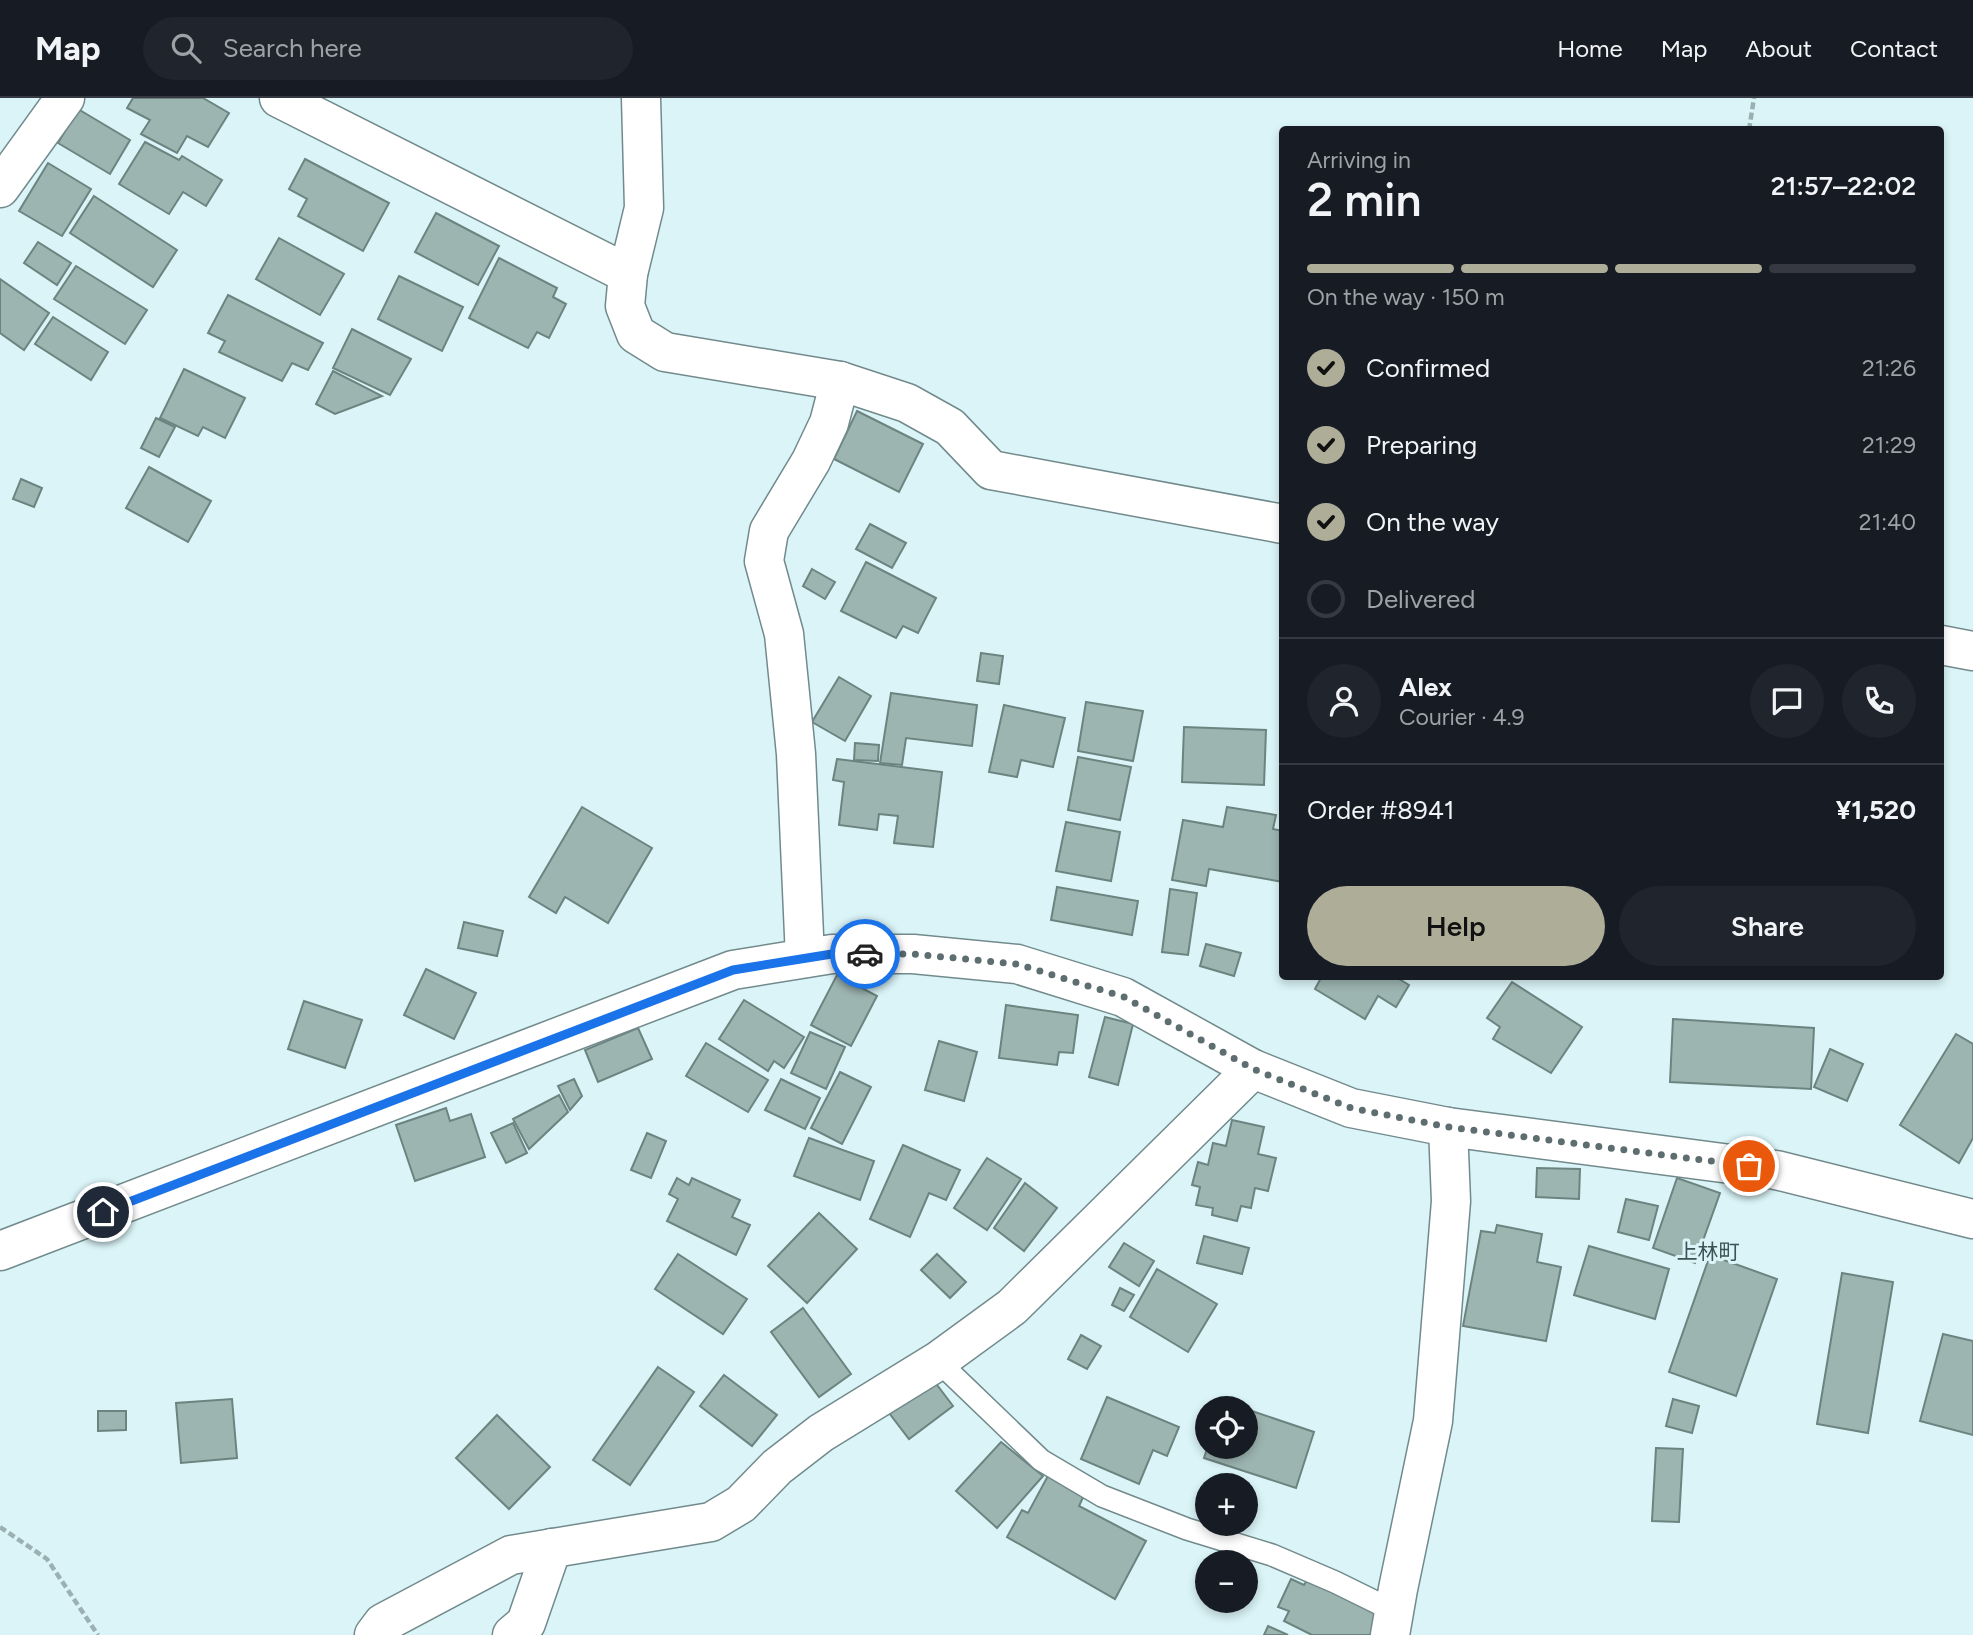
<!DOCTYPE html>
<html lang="en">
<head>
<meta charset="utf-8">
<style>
	body { margin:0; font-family:Figtree,"Noto Sans JP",sans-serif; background:#20242c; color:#f1f3f6; height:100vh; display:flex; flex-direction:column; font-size:26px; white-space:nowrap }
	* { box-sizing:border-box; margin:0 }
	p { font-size:23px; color:#9ea1a6 }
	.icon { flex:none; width:38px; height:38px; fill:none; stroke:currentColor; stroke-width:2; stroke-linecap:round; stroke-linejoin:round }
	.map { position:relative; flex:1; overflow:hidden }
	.panel { position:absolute; left:1279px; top:28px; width:665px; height:854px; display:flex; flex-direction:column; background:#171b24; border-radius:7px; box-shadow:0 4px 10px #0003 }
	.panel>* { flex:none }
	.buttons { position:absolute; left:1195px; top:1298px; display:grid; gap:14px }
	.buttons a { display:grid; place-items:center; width:63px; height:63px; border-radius:50%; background:#171b24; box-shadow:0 4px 10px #0003; font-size:35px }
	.pin { position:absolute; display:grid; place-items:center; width:60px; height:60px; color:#fff; margin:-30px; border:4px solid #fff; border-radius:50%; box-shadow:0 2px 7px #0007 }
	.courier { position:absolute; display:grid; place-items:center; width:70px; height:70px; margin:-35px; border:5px solid #1a73e8; border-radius:50%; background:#fff; color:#222; box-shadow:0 2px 9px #0007 }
	.overview em { font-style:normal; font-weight:600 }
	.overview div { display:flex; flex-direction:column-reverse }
	.overview { display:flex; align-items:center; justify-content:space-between; height:119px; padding:0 28px }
	h1 { font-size:46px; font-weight:600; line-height:52px }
	.bar { display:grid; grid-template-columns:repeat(4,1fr); gap:10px 7px; align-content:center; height:84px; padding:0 28px }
	.bar i { height:9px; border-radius:5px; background:#363941 }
	.bar .active { background:#aead98 }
	.bar p { grid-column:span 4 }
	.line { display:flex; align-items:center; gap:18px; padding:0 28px; border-top:2px solid #363941 }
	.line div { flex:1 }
	.round { display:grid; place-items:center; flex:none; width:74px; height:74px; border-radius:37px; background:#20242c }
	ol { padding:0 28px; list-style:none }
	li { display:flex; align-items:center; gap:21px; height:77px }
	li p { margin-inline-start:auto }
	li .icon { padding:7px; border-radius:50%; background:#aead98; color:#111; stroke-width:4 }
	li:last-child { color:#9ea1a6 }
	li i { width:38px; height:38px; border:4px solid #363941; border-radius:50% }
	.action { display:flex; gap:14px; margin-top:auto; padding:14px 28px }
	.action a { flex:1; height:80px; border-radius:42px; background:#aead98; color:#111; font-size:28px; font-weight:600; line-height:80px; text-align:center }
	.action a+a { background:#20242c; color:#f1f3f6 }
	header { display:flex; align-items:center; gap:42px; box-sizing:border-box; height:98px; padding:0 35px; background:#171b24; border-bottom:2px solid #363941 }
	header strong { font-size:33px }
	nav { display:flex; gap:38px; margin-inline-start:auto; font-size:24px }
	.search { width:490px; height:63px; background:#20242c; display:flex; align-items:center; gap:18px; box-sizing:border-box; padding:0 24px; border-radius:38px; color:#9ea1a6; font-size:26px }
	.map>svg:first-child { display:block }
</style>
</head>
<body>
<header>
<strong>Map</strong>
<div class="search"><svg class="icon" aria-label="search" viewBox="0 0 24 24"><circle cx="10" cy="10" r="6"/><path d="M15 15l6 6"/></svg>Search here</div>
<nav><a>Home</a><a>Map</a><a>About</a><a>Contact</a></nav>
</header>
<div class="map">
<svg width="1973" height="1537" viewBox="0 0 1973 1537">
	<rect width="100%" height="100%" fill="#daf4f7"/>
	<g fill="#9db5b1" stroke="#6c8480" stroke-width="2">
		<polygon points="133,0 203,0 229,15 208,49 187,38 177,55 141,36 150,22 127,10"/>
		<polygon points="78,11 130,42 110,76 58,45"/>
		<polygon points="145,44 179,62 182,58 222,82 206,108 183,94 169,116 119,86"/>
		<polygon points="305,61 389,105 363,153 298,118 307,101 289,91"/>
		<polygon points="48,65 91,91 62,138 19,113"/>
		<polygon points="94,98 177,152 153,189 70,135"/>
		<polygon points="436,115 499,148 478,187 415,154"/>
		<polygon points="279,140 344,176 320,217 256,181"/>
		<polygon points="38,144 71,165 57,187 24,165"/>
		<polygon points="499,160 557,190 553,199 566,206 549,240 537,234 528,250 469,220"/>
		<polygon points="76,168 147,212 125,246 54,201"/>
		<polygon points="399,178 463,209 442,253 378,221"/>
		<polygon points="0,181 49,215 24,252 0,235"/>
		<polygon points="228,197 323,245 308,272 292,265 282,283 219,254 225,243 208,235"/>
		<polygon points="53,219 108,254 91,282 35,246"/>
		<polygon points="352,231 411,261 390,297 333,270"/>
		<polygon points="184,271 245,300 225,340 203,329 198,338 160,320"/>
		<polygon points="333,273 382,298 335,316 316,306"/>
		<polygon points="857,313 923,346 899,394 834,361"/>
		<polygon points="156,320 175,329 159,359 141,350"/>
		<polygon points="149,369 211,403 188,444 126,410"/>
		<polygon points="21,381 42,390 34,409 13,401"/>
		<polygon points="870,426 906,445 892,470 856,451"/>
		<polygon points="866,464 936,500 918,535 903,528 896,540 841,513"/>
		<polygon points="812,471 835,484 825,501 803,488"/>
		<polygon points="981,555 1003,558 999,586 977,583"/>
		<polygon points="839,579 871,598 845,643 812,624"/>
		<polygon points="891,595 977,607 972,648 906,640 902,667 880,665"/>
		<polygon points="1086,604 1143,613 1133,663 1078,653"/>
		<polygon points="1004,607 1065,620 1053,669 1021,662 1017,679 989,674"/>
		<polygon points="1184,629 1266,632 1264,687 1182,684"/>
		<polygon points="855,645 879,647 878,663 854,662"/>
		<polygon points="1078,659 1131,669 1120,722 1068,712"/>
		<polygon points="837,661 942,674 933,749 894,745 898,718 879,716 877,732 839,727 844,684 833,682"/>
		<polygon points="582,709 652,750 608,825 565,799 556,815 529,799"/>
		<polygon points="1227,709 1276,717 1273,731 1283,733 1283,784 1209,771 1206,788 1172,782 1183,722 1223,729"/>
		<polygon points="1066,724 1120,734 1111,783 1056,773"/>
		<polygon points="1057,789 1138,803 1132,837 1051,822"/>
		<polygon points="1170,791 1197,795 1188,857 1162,854"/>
		<polygon points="464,824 503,833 497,858 458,850"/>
		<polygon points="1206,846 1241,855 1234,878 1200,868"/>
		<polygon points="426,871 476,895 454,941 404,917"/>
		<polygon points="837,877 877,898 851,948 811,927"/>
		<polygon points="1322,878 1394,878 1409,887 1396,909 1378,898 1365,921 1315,891"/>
		<polygon points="1512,884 1582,929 1551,975 1493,941 1500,929 1487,920"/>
		<polygon points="744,902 804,939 784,970 774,963 768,973 719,941"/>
		<polygon points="304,903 362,922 345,970 288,951"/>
		<polygon points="1006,907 1078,917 1073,955 1059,954 1057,967 999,960"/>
		<polygon points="1105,919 1133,926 1118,987 1089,979"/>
		<polygon points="1673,921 1814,930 1811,991 1670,984"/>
		<polygon points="638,930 652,961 598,984 585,952"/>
		<polygon points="810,934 845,949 826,991 791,975"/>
		<polygon points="1956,936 1973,946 1973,1040 1959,1065 1900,1027"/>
		<polygon points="939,943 977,954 964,1003 925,992"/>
		<polygon points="706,945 768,982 748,1014 686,978"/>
		<polygon points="1830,951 1863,966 1847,1003 1814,989"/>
		<polygon points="840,974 871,989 842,1046 811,1030"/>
		<polygon points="574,981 582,998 570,1012 558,988"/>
		<polygon points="781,981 820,1000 805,1031 765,1012"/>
		<polygon points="559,997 568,1014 529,1051 513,1021"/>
		<polygon points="446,1010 450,1023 471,1016 485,1059 415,1083 396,1027"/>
		<polygon points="1232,1022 1264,1029 1258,1056 1276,1060 1268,1093 1255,1090 1251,1110 1241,1108 1237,1123 1212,1117 1213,1110 1196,1107 1200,1089 1192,1087 1198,1064 1208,1067 1213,1045 1226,1048"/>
		<polygon points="513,1025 527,1055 506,1065 491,1035"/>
		<polygon points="647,1035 666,1043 651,1080 631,1072"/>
		<polygon points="809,1040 874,1063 860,1102 794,1078"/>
		<polygon points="903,1047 960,1072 946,1102 929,1095 910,1139 870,1121"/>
		<polygon points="987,1060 1021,1081 987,1132 954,1110"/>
		<polygon points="1537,1070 1580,1071 1579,1101 1536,1099"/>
		<polygon points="677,1080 689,1087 692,1080 740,1102 732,1119 750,1127 736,1157 667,1123 678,1101 669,1096"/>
		<polygon points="1677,1080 1720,1095 1695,1165 1653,1150"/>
		<polygon points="1025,1085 1057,1110 1024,1153 994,1130"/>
		<polygon points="1626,1101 1658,1108 1649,1142 1618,1134"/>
		<polygon points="819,1115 857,1151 807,1205 768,1168"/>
		<polygon points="1497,1127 1542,1136 1537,1164 1561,1169 1546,1243 1463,1228 1481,1133 1495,1135"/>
		<polygon points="1204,1138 1249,1150 1242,1176 1197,1165"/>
		<polygon points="1124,1145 1154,1163 1139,1188 1109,1169"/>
		<polygon points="1589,1148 1669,1171 1655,1221 1574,1197"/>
		<polygon points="678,1156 747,1201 723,1236 655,1191"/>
		<polygon points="937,1156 966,1184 950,1200 921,1172"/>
		<polygon points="1710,1157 1777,1181 1736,1298 1669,1274"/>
		<polygon points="1157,1171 1217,1206 1188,1254 1130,1219"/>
		<polygon points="1842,1175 1893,1184 1868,1335 1817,1326"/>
		<polygon points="1120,1190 1134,1197 1124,1213 1112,1207"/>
		<polygon points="803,1210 851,1276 819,1299 771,1234"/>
		<polygon points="1943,1236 1973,1243 1973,1337 1920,1323"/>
		<polygon points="1081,1237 1101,1248 1087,1271 1068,1261"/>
		<polygon points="658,1269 694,1294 630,1387 593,1362"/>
		<polygon points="724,1277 777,1317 752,1348 700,1308"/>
		<polygon points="931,1279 953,1308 909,1341 886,1311"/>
		<polygon points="1107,1299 1179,1329 1167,1358 1153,1352 1139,1386 1081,1361"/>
		<polygon points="232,1301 237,1360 181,1365 176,1305"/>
		<polygon points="1673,1301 1699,1308 1692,1335 1666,1328"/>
		<polygon points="1222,1304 1244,1311 1220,1311"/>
		<polygon points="1246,1311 1314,1334 1296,1390 1204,1360 1208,1348 1246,1349"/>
		<polygon points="98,1313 126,1313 126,1332 98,1333"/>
		<polygon points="497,1317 550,1369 509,1411 456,1360"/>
		<polygon points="1001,1344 1043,1378 997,1430 956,1393"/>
		<polygon points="1656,1350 1683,1351 1679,1424 1652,1423"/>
		<polygon points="1050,1374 1086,1393 1079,1408 1146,1443 1115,1501 1007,1439 1022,1412 1028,1415"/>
		<polygon points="1291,1481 1304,1487 1307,1482 1382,1517 1372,1537 1312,1537 1284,1523 1289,1513 1278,1509"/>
		<polygon points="1268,1528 1288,1537 1264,1537"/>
	</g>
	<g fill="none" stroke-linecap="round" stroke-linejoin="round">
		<g stroke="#728a8c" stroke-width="24">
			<polyline id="lane" points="938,1263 1041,1362 1102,1398 1187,1431 1272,1457 1335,1484 1394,1513"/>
		</g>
		<g stroke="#728a8c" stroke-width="41">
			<g id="street">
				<polyline points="279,0 628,176"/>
				<polyline points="641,0 644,110 628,176 625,208 636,236 665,254 840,283 907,305 950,329 991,372 1283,426"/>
				<polyline points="0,90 65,0"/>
				<polyline points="1941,547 1973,553"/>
				<polyline points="805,860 796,656 784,536 764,463 769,433 811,363 829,325 840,283"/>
				<polyline points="374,1537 383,1525 511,1457 711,1424 741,1406 777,1369 821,1335 938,1263 1012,1209 1253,971"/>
				<polyline points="512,1537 526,1525 552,1450"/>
				<polyline points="1390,1537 1398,1491 1433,1323 1451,1103 1448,1029"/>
			</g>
		</g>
		<g stroke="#728a8c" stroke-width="41">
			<polyline id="secondary" points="0,1153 733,872 832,856 913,856 1017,866 1123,899 1253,971 1351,1010 1448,1029 1776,1072 1973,1121"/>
		</g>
		<g stroke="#9bb0b2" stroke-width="4.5" stroke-dasharray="7 3.5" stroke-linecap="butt">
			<polyline points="1749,32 1754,0"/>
			<polyline points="0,1429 47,1461 98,1537"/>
		</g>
		<use href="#lane" stroke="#fff" stroke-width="21"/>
		<use href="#street" stroke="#fff" stroke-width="38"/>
		<use href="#secondary" stroke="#fff" stroke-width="38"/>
	</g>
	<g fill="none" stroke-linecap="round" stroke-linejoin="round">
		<polyline stroke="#5e6e70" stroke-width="7" stroke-dasharray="0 12.6" points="865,856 913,856 1017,866 1124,899 1253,971 1351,1010 1448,1029 1749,1068"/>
		<polyline stroke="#1a73e8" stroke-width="9" points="103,1114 733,872 832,856 865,856"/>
	</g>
	<g text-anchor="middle" stroke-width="6" stroke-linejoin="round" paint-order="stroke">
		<g font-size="21" fill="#3c5255" stroke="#daf4f7">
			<text x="1708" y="1161">上林町</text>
		</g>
	</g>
</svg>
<div class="buttons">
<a><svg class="icon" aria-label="locate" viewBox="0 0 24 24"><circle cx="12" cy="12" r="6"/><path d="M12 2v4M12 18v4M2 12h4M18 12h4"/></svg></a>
<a>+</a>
<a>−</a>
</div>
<div class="pin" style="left:1749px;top:1068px;background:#ea580c"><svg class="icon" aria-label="bag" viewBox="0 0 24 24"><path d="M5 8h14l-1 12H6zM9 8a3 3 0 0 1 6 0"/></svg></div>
<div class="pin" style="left:103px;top:1114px;background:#1f2937"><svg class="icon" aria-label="home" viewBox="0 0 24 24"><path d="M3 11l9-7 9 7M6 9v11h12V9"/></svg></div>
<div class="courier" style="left:865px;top:856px"><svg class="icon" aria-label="car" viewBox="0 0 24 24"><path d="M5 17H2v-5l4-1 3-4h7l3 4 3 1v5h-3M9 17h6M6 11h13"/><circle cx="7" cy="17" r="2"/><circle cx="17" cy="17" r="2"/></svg></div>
<section class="panel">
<div class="overview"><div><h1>2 min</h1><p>Arriving in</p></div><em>21:57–22:02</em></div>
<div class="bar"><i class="active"></i><i class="active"></i><i class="active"></i><i></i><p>On the way · 150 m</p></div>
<ol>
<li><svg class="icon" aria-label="check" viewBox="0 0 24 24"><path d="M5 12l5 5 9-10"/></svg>Confirmed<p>21:26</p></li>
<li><svg class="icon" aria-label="check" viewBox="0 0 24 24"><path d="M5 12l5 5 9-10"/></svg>Preparing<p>21:29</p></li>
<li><svg class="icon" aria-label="check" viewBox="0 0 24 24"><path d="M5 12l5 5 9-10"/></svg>On the way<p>21:40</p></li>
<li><i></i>Delivered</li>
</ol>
<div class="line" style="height:126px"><a class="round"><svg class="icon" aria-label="person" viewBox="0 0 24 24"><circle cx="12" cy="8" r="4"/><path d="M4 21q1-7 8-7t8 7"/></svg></a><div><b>Alex</b><p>Courier · 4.9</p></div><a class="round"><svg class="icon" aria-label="chat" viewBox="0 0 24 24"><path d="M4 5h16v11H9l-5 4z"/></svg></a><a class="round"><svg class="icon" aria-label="phone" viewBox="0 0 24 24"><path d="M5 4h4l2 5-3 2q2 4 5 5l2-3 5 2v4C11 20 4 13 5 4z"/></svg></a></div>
<div class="line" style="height:91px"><div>Order #8941</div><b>¥1,520</b></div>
<div class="action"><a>Help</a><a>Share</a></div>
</section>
</div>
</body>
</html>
